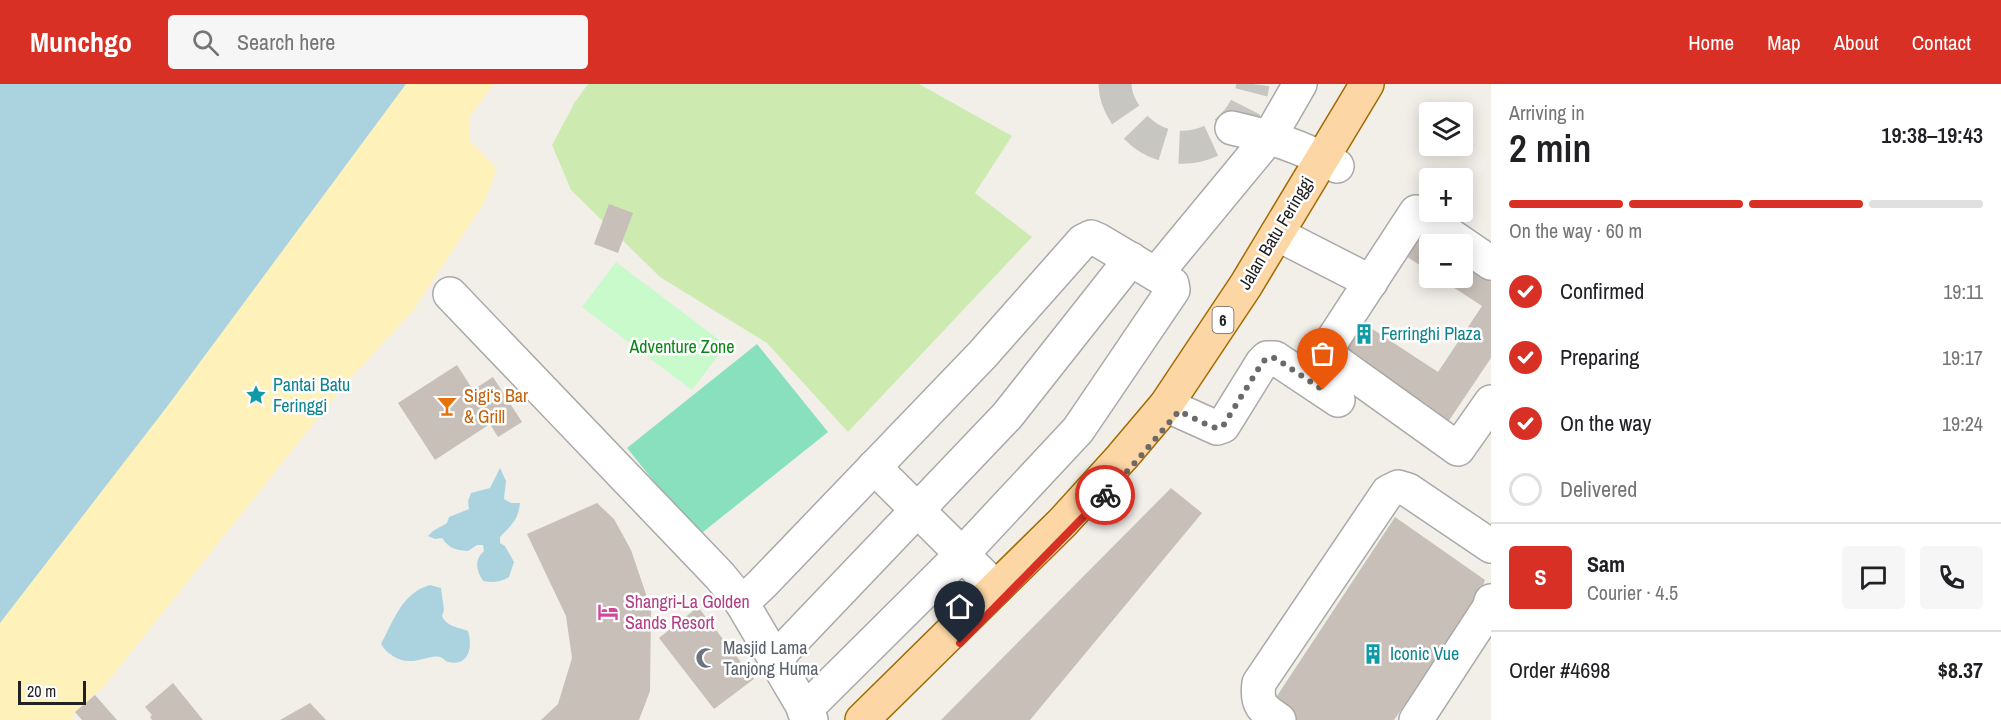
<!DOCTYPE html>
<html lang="en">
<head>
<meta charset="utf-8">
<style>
	body { margin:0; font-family:"Archivo Narrow",sans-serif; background:#f6f6f6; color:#202124; height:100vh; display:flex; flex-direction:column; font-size:22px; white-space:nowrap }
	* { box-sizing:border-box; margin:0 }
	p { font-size:20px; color:#757577 }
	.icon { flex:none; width:33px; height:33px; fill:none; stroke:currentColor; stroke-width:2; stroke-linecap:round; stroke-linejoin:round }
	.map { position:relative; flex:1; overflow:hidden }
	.details { display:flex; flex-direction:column; background:#fff; width:510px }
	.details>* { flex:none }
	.tools { position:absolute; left:1419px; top:18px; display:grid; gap:12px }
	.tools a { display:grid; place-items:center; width:54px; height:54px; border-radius:6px; background:#fff; box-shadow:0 3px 15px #0003; font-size:30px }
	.scale { position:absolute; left:18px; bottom:15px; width:68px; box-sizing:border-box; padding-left:6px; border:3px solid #222; border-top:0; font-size:16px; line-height:21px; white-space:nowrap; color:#222; -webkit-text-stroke:4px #fff; paint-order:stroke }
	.pin { position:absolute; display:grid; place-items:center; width:51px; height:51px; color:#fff; margin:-62px -26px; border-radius:50% 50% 50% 0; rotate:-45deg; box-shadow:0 0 6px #0007 }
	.pin .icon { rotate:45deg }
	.courier { position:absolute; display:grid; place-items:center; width:60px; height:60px; margin:-30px; border:4px solid #d93025; border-radius:50%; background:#fff; color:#222; box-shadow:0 2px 8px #0007 }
	.overview em { font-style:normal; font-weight:600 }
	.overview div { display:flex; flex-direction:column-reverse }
	.overview { display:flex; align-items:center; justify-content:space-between; height:102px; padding:0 18px }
	h1 { font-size:39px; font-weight:600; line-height:45px }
	.bar { display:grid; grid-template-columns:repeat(4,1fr); gap:9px 6px; align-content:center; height:72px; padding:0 18px }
	.bar i { height:8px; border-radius:4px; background:#e0e0e0 }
	.bar .active { background:#d93025 }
	.bar p { grid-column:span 4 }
	.line { display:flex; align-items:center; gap:15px; padding:0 18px; border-top:2px solid #e0e0e0 }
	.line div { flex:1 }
	.round { display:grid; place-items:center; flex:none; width:63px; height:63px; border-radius:6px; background:#f6f6f6 }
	ol { padding:0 18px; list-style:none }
	li { display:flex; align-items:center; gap:18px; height:66px }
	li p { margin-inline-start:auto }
	li .icon { padding:6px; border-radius:50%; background:#d93025; color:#fff; stroke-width:4 }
	li:last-child { color:#757577 }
	li i { width:33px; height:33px; border:3px solid #e0e0e0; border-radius:50% }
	header { display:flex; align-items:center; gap:36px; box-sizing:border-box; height:84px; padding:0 30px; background:#d93025; color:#fff }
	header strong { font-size:28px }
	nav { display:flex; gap:33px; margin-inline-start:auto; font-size:21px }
	.search { width:420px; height:54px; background:#f6f6f6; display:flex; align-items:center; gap:15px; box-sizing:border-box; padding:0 21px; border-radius:6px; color:#757577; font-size:22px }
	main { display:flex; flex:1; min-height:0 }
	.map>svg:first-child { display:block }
</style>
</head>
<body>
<header>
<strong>Munchgo</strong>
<div class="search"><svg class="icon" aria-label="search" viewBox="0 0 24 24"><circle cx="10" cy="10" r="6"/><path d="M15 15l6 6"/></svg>Search here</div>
<nav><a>Home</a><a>Map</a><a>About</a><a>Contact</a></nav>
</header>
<main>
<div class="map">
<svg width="1491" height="636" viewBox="0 0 1491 636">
	<rect width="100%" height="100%" fill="#f2efe9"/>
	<polygon fill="#cdebb0" points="588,0 919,0 1012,52 975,109 1032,153 848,348 767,259 660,193 571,106 552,61 575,18"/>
	<polygon fill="#fff1ba" points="406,0 494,0 469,33 469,56 497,85 484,119 412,228 346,299 105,601 75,628 72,636 0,636 0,539 166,324"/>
	<polygon fill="#c8facc" points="616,178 726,261 692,306 582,223"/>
	<polygon fill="#88e0be" points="757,260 828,348 698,452 627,364"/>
	<g fill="#aad3df">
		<polygon points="0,0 406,0 166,324 0,539"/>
		<path d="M500 384 506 397 504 415 511 419H520C518 437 511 441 500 453V459L505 462 514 478 509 493C501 498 493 499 483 497 476 486 474 476 484 467L483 461H477L468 467C455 466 450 465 442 454L435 455 428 452 433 447 447 439 449 433 469 425 468 417 471 409 490 404Z"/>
		<path d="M430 501 441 504 444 526 442 532C447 543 458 543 468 547 473 563 469 583 448 578 445 577 443 574 440 573 431 571 421 577 412 577 399 578 387 570 381 560 394 536 402 509 430 501Z"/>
	</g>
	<g fill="#c7bfb8">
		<polygon points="609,120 633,129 618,169 594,160"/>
		<polygon points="1422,136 1458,160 1430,160 1430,188 1400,168"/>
		<polygon points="1462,163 1491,182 1491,274 1448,338 1337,265 1357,235 1438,288 1482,222 1439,194 1462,194"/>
		<polygon points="457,281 473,306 493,293 522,338 498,353 490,340 435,376 398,319"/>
		<polygon points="1171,404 1202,429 1030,636 941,636"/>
		<polygon points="597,419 614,435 631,466 651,525 650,607 639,636 541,636 558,620 572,574 566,532 527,450"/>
		<polygon points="1395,433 1485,496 1476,519 1394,636 1294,636 1271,621"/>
		<polygon points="698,523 754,595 714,625 659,554"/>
		<polygon points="173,599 203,636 152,636 150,633 152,631 145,623"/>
		<polygon points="95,611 117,636 82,636 75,628"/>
		<polygon points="310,619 326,636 280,636"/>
	</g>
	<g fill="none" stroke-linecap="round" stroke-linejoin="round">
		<path stroke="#c8c6c1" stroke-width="33" stroke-dasharray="33 16" stroke-linecap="butt" d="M1115 0C1115 12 1121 25 1128 34 1166 88 1244 62 1253 0"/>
		<g stroke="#a9a9a9" stroke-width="36">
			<g id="minor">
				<path d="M1232 44C1272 53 1301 63 1337 82"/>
				<polyline points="1277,150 1371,198"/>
				<polyline points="1491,179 1416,128 1324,269 1458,365 1491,318"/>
				<polyline points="1156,190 1270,52 1300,0"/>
				<polyline points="450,210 720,492 742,519 811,636"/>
				<polyline points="1166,321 1217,344 1223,342 1262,279 1267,274 1275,274 1338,316"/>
				<polyline points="874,383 996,504"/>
				<polyline points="742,519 762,500 983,270 1083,157 1091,153 1098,156 1172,200 1173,206 1078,346 965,467 804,627"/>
				<polyline points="776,574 1007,332 1131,175"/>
				<path d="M1279 636C1262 625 1256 620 1259 599L1388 408 1398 403 1408 406 1491 462"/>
				<polyline points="1416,636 1489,524 1491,517"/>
			</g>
		</g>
		<g stroke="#a06b00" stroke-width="36">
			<polyline id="major" points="862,636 1063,438 1122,373 1166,321 1246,201 1367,0"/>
		</g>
		<use href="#minor" stroke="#fff" stroke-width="33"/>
		<use href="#major" stroke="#fcd6a4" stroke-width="33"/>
	</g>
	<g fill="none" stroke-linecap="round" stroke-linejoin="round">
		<polyline stroke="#6b6a68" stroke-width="6" stroke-dasharray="0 10.8" points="1105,411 1133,381 1179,327 1212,343 1218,344 1223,342 1262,279 1267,274 1275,274 1323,306"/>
		<polyline stroke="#d93025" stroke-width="8" points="960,559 1105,411"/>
	</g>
	<defs>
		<g id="building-bare" transform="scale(1.62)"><path d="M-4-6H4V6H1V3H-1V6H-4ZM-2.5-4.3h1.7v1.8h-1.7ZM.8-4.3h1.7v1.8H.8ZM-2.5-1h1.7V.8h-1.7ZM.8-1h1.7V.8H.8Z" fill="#0f9aa8" stroke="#fff" stroke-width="2.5" paint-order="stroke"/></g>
		<g id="sight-bare" transform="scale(1.62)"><path d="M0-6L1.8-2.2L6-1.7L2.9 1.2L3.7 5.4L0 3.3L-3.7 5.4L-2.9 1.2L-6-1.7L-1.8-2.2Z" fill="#0f9aa8" stroke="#fff" stroke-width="2.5" paint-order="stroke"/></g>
		<g id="bar-bare" transform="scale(1.62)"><path d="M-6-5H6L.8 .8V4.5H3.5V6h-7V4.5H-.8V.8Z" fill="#e8710a" stroke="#fff" stroke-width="2.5" paint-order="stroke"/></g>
		<g id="hotel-bare" transform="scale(1.62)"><path d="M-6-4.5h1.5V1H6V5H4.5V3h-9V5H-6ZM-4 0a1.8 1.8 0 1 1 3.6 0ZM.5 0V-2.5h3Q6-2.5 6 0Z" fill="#d1479c" stroke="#fff" stroke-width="2.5" paint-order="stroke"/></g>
		<g id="mosque-bare" transform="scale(1.62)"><path d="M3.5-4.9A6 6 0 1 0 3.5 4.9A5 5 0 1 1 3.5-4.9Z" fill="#6b7280" stroke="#fff" stroke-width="2.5" paint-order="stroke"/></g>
	</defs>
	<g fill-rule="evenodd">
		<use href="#building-bare" x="1364" y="250"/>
		<use href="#sight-bare" x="256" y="311"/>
		<use href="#bar-bare" x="447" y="322"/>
		<use href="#hotel-bare" x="608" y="528"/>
		<use href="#building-bare" x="1373" y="570"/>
		<use href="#mosque-bare" x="706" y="574"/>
	</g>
	<g text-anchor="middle" stroke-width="5" stroke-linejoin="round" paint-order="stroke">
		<rect fill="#fff" stroke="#646464" stroke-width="1.5" x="1212.5" y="223" width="21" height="26" rx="4.5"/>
		<g font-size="16" font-weight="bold" fill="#222">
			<text x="1223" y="242">6</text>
		</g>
		<g font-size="18" fill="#222" stroke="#fff">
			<text transform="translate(1276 149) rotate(-59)" y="6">Jalan Batu Feringgi</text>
		</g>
		<g font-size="18" fill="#0d838f" stroke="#fff" text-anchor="start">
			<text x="1381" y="256">Ferringhi Plaza</text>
			<text x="273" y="307">Pantai Batu<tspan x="273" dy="21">Feringgi</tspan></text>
			<text x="1390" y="576">Iconic Vue</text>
		</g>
		<g font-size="18" fill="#0c8416" stroke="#fff">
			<text x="682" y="269">Adventure Zone</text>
		</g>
		<g font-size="18" fill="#c56008" stroke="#fff" text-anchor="start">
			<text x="464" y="318">Sigi‘s Bar<tspan x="464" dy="21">&amp; Grill</tspan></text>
		</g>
		<g font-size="18" fill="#b23c85" stroke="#fff" text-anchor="start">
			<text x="625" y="524">Shangri-La Golden<tspan x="625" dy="21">Sands Resort</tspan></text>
		</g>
		<g font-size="18" fill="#5b616d" stroke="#fff" text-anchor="start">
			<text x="723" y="570">Masjid Lama<tspan x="723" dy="21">Tanjong Huma</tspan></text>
		</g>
	</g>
</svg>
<div class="tools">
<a><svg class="icon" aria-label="layers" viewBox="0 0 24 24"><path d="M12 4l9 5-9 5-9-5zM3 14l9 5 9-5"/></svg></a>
<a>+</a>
<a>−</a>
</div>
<div class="scale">20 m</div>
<div class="pin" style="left:1323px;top:306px;background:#ea580c"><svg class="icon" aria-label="bag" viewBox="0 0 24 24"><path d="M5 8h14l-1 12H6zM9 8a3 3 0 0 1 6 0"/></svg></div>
<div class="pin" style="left:960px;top:559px;background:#1f2937"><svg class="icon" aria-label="home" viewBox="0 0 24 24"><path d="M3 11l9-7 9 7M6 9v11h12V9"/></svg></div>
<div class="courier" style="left:1105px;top:411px"><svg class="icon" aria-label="bike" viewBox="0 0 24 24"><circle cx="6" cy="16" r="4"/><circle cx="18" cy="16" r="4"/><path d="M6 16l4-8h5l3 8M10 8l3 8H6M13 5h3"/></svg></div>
</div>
<section class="details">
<div class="overview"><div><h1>2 min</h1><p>Arriving in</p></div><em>19:38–19:43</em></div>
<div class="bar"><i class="active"></i><i class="active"></i><i class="active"></i><i></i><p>On the way · 60 m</p></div>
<ol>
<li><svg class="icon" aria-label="check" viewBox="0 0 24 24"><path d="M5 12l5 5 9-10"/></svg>Confirmed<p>19:11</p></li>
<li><svg class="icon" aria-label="check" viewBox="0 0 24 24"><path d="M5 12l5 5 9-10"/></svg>Preparing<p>19:17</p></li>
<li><svg class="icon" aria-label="check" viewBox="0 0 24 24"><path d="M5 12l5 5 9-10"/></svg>On the way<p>19:24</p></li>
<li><i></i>Delivered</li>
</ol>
<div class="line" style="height:108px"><b class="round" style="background:#d93025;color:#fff">S</b><div><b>Sam</b><p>Courier · 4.5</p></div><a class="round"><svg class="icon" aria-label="chat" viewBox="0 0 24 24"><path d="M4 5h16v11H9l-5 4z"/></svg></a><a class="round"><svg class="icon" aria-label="phone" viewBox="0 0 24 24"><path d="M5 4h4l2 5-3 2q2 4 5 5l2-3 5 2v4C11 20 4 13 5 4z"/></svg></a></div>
<div class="line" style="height:78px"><div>Order #4698</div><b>$8.37</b></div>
</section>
</main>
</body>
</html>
